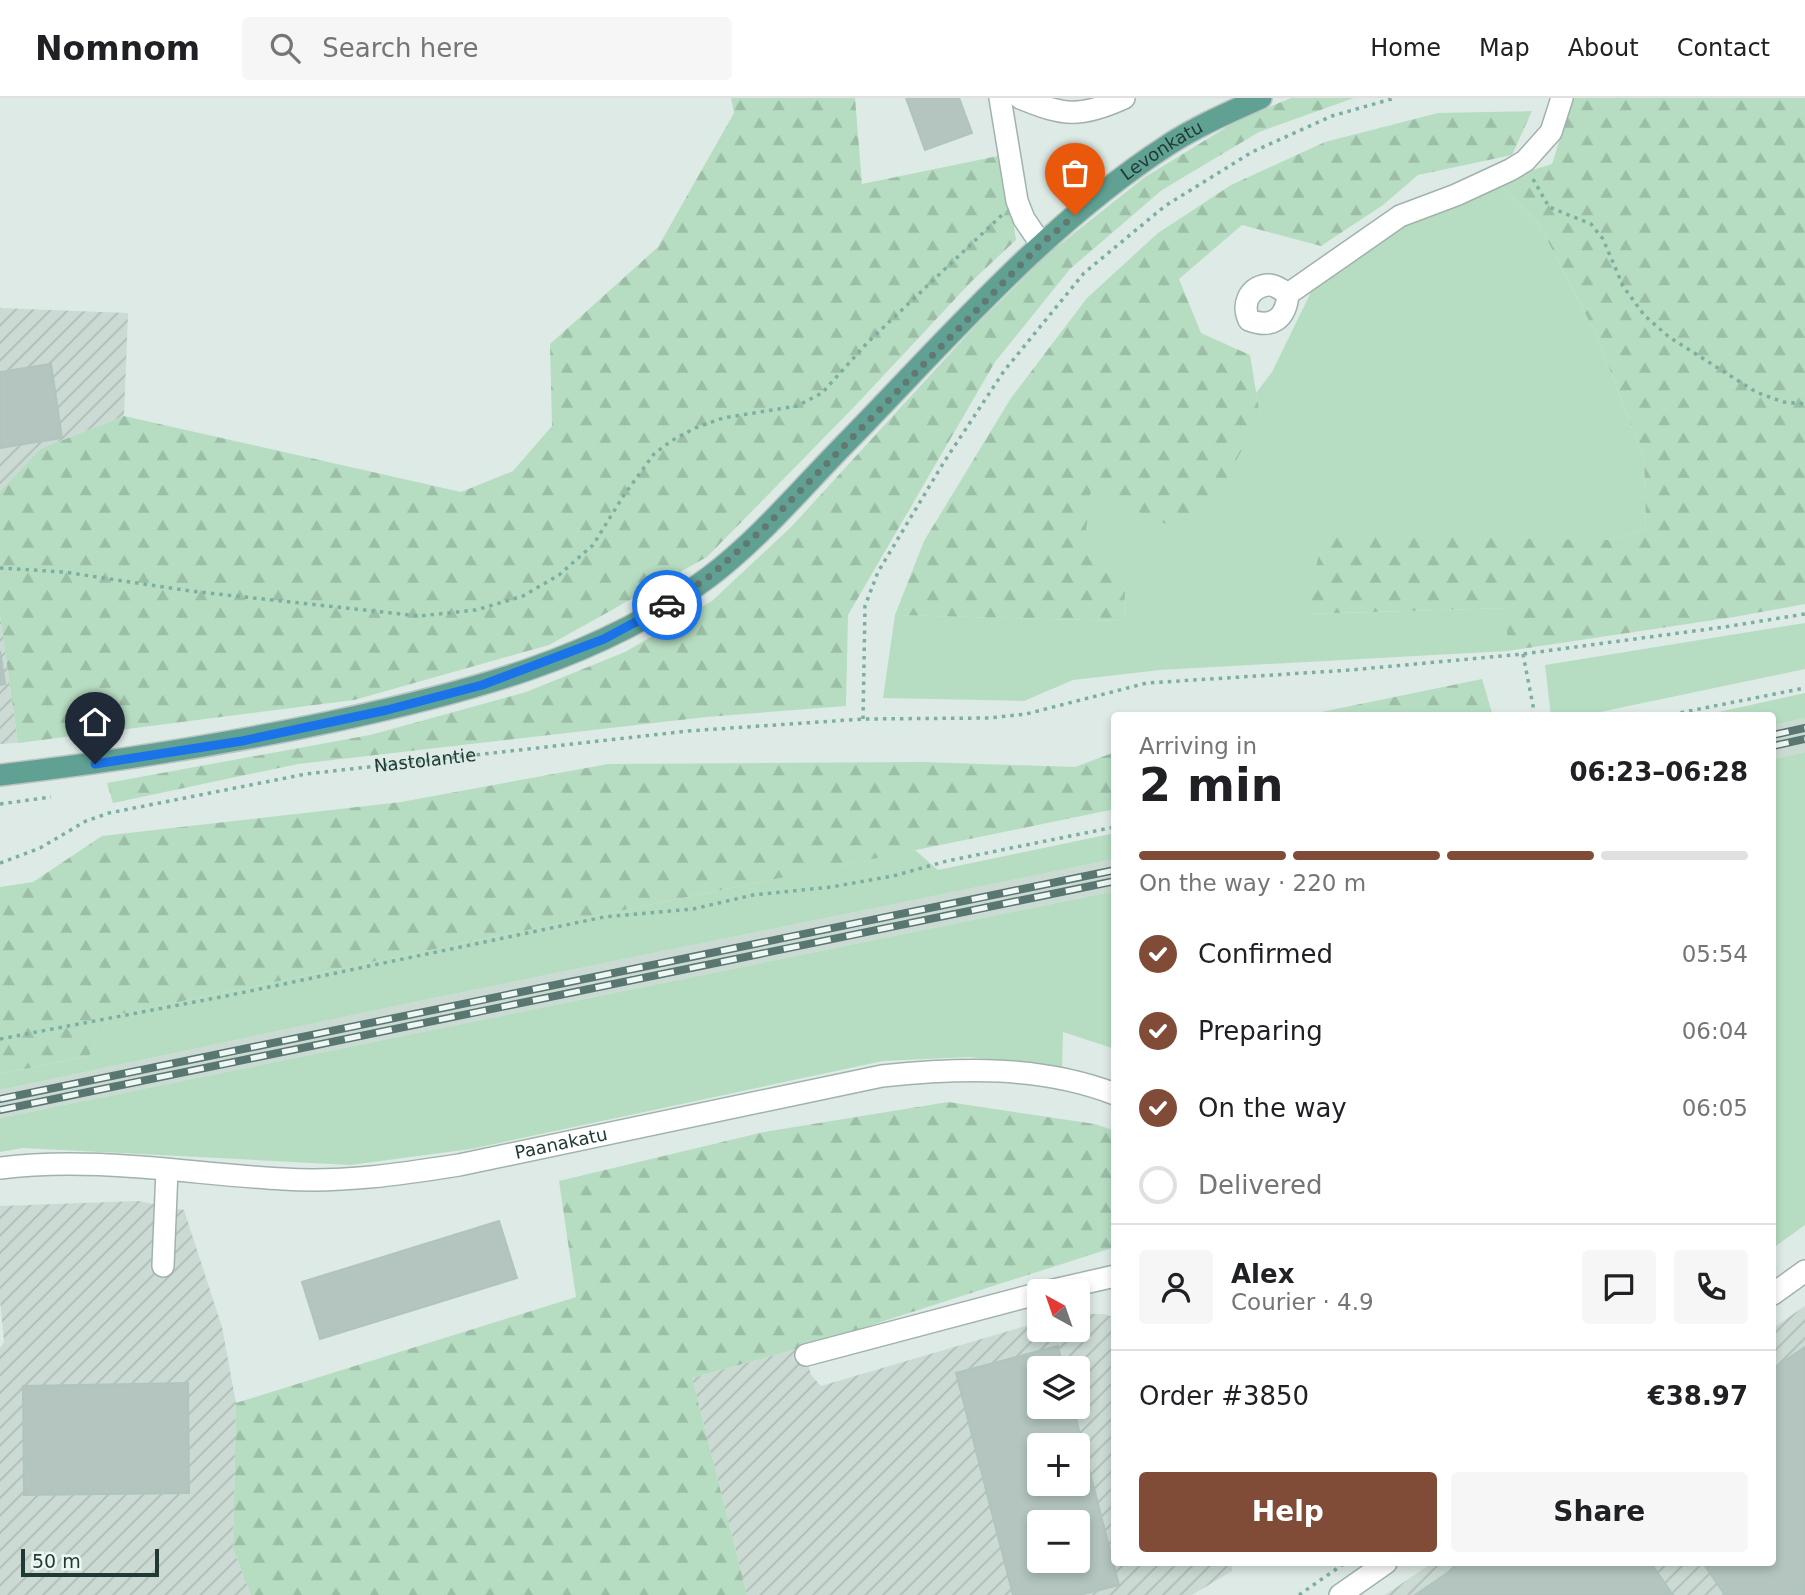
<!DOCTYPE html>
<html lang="en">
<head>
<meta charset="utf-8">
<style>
	body { margin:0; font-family:"DejaVu Sans",sans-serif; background:#f6f6f6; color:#202124; height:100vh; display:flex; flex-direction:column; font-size:26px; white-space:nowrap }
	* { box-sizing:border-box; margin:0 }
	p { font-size:23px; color:#757577 }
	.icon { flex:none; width:38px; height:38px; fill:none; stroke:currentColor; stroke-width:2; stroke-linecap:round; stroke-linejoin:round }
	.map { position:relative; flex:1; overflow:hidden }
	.panel { position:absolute; left:1111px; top:614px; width:665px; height:854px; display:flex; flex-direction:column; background:#fff; border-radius:7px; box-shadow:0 4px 10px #0003 }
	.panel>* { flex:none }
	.needle { width:46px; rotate:320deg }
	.controls { position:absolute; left:1027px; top:1181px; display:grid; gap:14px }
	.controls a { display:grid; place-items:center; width:63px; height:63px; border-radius:7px; background:#fff; box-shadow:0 4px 10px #0003; font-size:35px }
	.scale { position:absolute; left:21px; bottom:18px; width:138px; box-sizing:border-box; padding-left:7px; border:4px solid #1f3a34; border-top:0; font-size:19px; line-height:24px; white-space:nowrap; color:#1f3a34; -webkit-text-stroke:5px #eef7f3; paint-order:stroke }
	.pin { position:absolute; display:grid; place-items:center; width:60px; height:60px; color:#fff; margin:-72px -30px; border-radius:50% 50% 50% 0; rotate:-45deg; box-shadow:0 0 7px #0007 }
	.pin .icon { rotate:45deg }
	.courier { position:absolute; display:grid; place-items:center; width:70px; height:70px; margin:-35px; border:5px solid #1a73e8; border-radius:50%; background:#fff; color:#222; box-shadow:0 2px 9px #0007 }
	.summary em { font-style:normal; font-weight:600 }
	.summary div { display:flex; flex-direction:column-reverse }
	.summary { display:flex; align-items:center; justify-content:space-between; height:119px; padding:0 28px }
	h1 { font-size:46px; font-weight:600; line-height:52px }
	.bar { display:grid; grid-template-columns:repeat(4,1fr); gap:10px 7px; align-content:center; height:84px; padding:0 28px }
	.bar i { height:9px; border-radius:5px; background:#e0e0e0 }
	.bar .active { background:#804c38 }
	.bar p { grid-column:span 4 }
	.line { display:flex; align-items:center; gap:18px; padding:0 28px; border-top:2px solid #e0e0e0 }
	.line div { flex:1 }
	.round { display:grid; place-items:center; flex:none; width:74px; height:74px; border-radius:7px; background:#f6f6f6 }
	ol { padding:0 28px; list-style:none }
	li { display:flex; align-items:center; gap:21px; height:77px }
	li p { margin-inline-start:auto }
	li .icon { padding:7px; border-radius:50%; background:#804c38; color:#fff; stroke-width:4 }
	li:last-child { color:#757577 }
	li i { width:38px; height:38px; border:4px solid #e0e0e0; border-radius:50% }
	.primary-button { display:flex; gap:14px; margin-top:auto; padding:14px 28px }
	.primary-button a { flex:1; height:80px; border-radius:7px; background:#804c38; color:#fff; font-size:28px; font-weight:600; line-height:80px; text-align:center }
	.primary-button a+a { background:#f6f6f6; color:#202124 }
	header { display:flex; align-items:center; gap:42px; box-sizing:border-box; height:98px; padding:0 35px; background:#fff; border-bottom:2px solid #e0e0e0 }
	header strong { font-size:33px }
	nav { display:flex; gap:38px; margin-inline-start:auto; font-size:24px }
	.search { width:490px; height:63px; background:#f6f6f6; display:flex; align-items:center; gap:18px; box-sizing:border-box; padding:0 24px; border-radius:7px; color:#757577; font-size:26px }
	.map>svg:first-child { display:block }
</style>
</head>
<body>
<header>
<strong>Nomnom</strong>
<div class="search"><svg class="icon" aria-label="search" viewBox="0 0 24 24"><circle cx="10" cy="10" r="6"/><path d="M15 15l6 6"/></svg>Search here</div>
<nav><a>Home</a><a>Map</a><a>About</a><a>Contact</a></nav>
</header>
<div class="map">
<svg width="1805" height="1497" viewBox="0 0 1805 1497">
	<defs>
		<pattern id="industrial-furrows" width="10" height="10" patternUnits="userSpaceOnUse" patternTransform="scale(1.75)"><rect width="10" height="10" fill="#ccdad4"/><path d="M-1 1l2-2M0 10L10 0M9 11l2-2" fill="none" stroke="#afbcb7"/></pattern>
		<pattern id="forest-firs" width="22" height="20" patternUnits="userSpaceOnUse" patternTransform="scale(1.75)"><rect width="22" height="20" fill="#b6ddc2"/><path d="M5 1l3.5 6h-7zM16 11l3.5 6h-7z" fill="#9cbea7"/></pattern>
	</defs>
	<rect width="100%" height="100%" fill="#deeae5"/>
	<g fill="#ccdad4">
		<polygon points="1805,620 1805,654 1773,661 1773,627"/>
		<polygon points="1115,761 1115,793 0,1020 0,992 424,902"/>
	</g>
	<g fill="url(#industrial-furrows)" fill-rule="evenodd">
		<polygon points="0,210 128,215 124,318 40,351 0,393"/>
		<polygon points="0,518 18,645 0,646"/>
		<polygon points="138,1103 184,1112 222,1229 236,1305 233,1451 251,1497 0,1497 0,1250 4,1244 0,1202 0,1108"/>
		<polygon points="1805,1208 1805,1497 1385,1497 1432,1465 1773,1465 1773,1230"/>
		<path d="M1078 1216H1104L1115 1220V1465H1232V1473L1192 1497H747L692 1280 803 1249 811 1277 821 1288 1039 1224 1040 1232H1078ZM1040 1270H1078V1309H1040ZM1040 1348H1078V1386H1040ZM1040 1424H1078V1463H1040Z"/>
	</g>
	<g fill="#b6ddc2">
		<polygon points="1496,83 1539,126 1597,238 1644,361 1646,431 1608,442 1305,516 1507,510 1507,553 1160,572 1073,582 1024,603 883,600 895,517 1124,523 1125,494 1085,432 1091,393 1260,318 1256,295 1272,274 1311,194 1402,119"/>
		<polygon points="1805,525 1805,571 1581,618 1551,618 1545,567"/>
		<polygon points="1805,595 1805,620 1773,627 1773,618 1700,618"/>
		<polygon points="1805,654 1805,1127 1773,1150 1773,661"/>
		<polygon points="1115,735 1115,761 424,902 0,992 0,976 89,958 110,918 915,752 938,772"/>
		<polygon points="1115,793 1115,951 1063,934 1062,969 969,959 883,963 471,1051 350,1067 23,1050 0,1054 0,1020"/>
	</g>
	<g fill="url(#forest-firs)">
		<polygon points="731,0 855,0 862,86 1003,57 1016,142 971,184 854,309 707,459 549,547 354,602 18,645 0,518 0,393 40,351 124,318 461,394 513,373 552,328 550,246 658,149 734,15"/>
		<polygon points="1291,0 1354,0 1259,34 1162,92 1070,171 995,264 848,517 846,608 706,619 298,666 113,705 107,685 370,637 526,594 625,554 712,503 792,428 977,226 1049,155 1145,79 1240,21"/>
		<polygon points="1573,0 1805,0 1805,506 1734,519 1507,553 1507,510 1304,516 1324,437 1608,442 1646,431 1644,361 1597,238 1539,126 1496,83 1552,66"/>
		<polygon points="1532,13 1512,57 1418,77 1383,107 1321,148 1242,127 1179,181 1201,235 1250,257 1260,318 1223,387 1191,437 1091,393 1086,432 1125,494 1124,523 895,517 924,443 1011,300 1087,200 1158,135 1231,87 1325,44 1438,15"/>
		<polygon points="1482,581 1493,618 1302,618"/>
		<polygon points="1115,654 1115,711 110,918 89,958 0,976 0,789 33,784 102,738 401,704 608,666 923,664 1075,669"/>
		<polygon points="948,1004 1095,1026 1115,1033 1115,1149 803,1249 692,1280 747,1497 251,1497 233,1451 236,1305 576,1199 559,1083 764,1034"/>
	</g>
	<g fill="#b3c5be" stroke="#b0c4bd" stroke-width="2" fill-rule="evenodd">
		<polygon points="906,0 959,0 972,35 925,52"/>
		<polygon points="51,266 62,340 0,350 0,274"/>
		<polygon points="0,553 5,586 0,587"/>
		<polygon points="499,1123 517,1180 320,1241 302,1184"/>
		<path d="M1058 1248 1063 1270H1040V1309H1073L1119 1487 1080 1497H1013L956 1275ZM1040 1348H1078V1386H1040ZM1040 1424H1078V1463H1040Z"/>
		<polygon points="1805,1249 1805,1497 1725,1497 1703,1465 1773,1465 1773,1271"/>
		<polygon points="188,1285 189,1395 24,1397 23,1288"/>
		<polygon points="1462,1465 1651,1465 1673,1497 1415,1497"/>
	</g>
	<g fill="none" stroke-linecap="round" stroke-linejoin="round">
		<g stroke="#a1b2ac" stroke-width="24">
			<g id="minor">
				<polyline points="1000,0 1017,103 1024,121 1041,146"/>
				<path d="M1020 0C1064 18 1080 20 1124 0"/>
				<path d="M1288 196C1282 192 1274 186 1267 187 1248 190 1242 207 1249 222 1272 231 1286 221 1288 196L1400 118 1456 97 1510 72 1525 63 1551 34 1562 0"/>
				<path id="s2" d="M0 1070C94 1058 190 1076 283 1081 343 1085 401 1076 459 1067L882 978C960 970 1040 967 1115 996"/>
				<polyline points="163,1168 167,1072"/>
				<polyline points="1045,1194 1115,1178"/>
				<polyline points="1773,1196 1805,1173"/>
				<polyline points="806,1257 1040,1195"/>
				<polyline points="1340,1497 1386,1465"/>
			</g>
		</g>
		<g stroke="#bcc4c2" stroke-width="24">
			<g id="major">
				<path id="s3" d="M0 677C111 664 221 647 330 624 461 596 600 561 709 479 758 442 799 393 842 349 945 244 1043 128 1168 47 1197 28 1230 14 1261 0"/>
			</g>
		</g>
		<g stroke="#7dafa1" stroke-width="3.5" stroke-dasharray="3.5 5" stroke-linecap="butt">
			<polyline points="1533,81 1549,109 1591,126 1603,141 1623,188 1644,217 1669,239 1756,294 1783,304 1805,306"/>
			<polyline points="0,470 64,474 190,493 419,518 476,512 523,498 559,477 593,447 624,397 654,356 671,343 695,330 723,320 797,308 822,295 868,244 1003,116"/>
			<polyline points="1523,556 1535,618"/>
			<polyline points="1664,618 1805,590"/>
			<polyline points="863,621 865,508 878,474 944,364 1004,273 1084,175 1165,108 1252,54 1332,18 1395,0"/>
			<polyline points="0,706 51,699"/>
			<path id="s1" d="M0 765 40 750 86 723 109 715 306 676 688 633 863 621 989 620 1026 616 1147 585 1351 572 1523 556 1724 529 1805 516"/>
			<polyline points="0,941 226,898 604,819 693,811 753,797 831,789 893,778 947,763 1115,729"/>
			<polyline points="1299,1497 1345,1465"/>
		</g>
		<use href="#minor" stroke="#fff" stroke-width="21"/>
		<use href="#major" stroke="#61a193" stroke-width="21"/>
		<g stroke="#597670" stroke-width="8">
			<g id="rail">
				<polyline points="1773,637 1805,630"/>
				<polyline points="1773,648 1805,641"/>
				<polyline points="0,1001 1115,772"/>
				<polyline points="0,1012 1115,783"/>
			</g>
		</g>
		<use href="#rail" stroke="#eef7f3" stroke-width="5" stroke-dasharray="16" stroke-linecap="butt"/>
	</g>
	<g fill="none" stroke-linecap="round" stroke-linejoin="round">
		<polyline stroke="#627872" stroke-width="7" stroke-dasharray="0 12.6" points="667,507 710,478 765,429 1041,146 1075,117"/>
		<polyline stroke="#1a73e8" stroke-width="9" points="95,666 242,643 387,612 482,587 604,541 667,507"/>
	</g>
	<g text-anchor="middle" stroke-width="5" stroke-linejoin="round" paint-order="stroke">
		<g font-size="18" fill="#1f3a34" stroke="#eef7f3">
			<text dy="6" stroke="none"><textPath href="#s3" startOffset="1367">Levonkatu</textPath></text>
			<text dy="6" stroke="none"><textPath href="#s1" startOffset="441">Nastolantie</textPath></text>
			<text dy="6" stroke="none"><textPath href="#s2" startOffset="565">Paanakatu</textPath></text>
		</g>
	</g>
</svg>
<div class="controls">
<a><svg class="needle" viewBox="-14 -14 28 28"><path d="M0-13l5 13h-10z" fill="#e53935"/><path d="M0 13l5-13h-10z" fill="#757577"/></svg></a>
<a><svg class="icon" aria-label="layers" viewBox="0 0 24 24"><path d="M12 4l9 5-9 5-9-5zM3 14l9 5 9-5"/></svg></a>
<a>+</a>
<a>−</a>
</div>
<div class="scale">50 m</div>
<div class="pin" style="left:1075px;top:117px;background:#ea580c"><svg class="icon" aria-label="bag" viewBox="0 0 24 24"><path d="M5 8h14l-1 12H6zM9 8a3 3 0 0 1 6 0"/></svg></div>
<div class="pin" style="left:95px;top:666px;background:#1f2937"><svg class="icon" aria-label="home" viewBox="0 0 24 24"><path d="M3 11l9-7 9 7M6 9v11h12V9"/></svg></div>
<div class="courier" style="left:667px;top:507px"><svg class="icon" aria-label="car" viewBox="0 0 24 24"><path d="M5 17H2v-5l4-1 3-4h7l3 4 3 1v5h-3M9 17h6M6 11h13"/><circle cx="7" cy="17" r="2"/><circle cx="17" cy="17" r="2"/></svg></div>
<section class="panel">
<div class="summary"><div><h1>2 min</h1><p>Arriving in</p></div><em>06:23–06:28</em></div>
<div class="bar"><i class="active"></i><i class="active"></i><i class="active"></i><i></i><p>On the way · 220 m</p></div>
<ol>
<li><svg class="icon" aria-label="check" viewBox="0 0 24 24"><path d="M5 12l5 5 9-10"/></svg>Confirmed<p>05:54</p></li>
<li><svg class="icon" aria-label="check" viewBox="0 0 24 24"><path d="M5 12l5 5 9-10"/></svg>Preparing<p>06:04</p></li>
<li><svg class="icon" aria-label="check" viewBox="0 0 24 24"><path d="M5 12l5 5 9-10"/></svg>On the way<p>06:05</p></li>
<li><i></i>Delivered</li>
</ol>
<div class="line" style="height:126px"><a class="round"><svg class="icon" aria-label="person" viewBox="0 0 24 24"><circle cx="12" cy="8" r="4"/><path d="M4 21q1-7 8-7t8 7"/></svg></a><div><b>Alex</b><p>Courier · 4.9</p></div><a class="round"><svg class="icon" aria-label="chat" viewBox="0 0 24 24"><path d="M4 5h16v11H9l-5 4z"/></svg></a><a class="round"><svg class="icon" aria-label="phone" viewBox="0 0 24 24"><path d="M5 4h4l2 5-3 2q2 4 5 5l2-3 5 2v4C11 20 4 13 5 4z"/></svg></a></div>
<div class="line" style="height:91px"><div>Order #3850</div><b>€38.97</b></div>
<div class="primary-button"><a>Help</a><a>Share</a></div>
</section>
</div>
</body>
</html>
